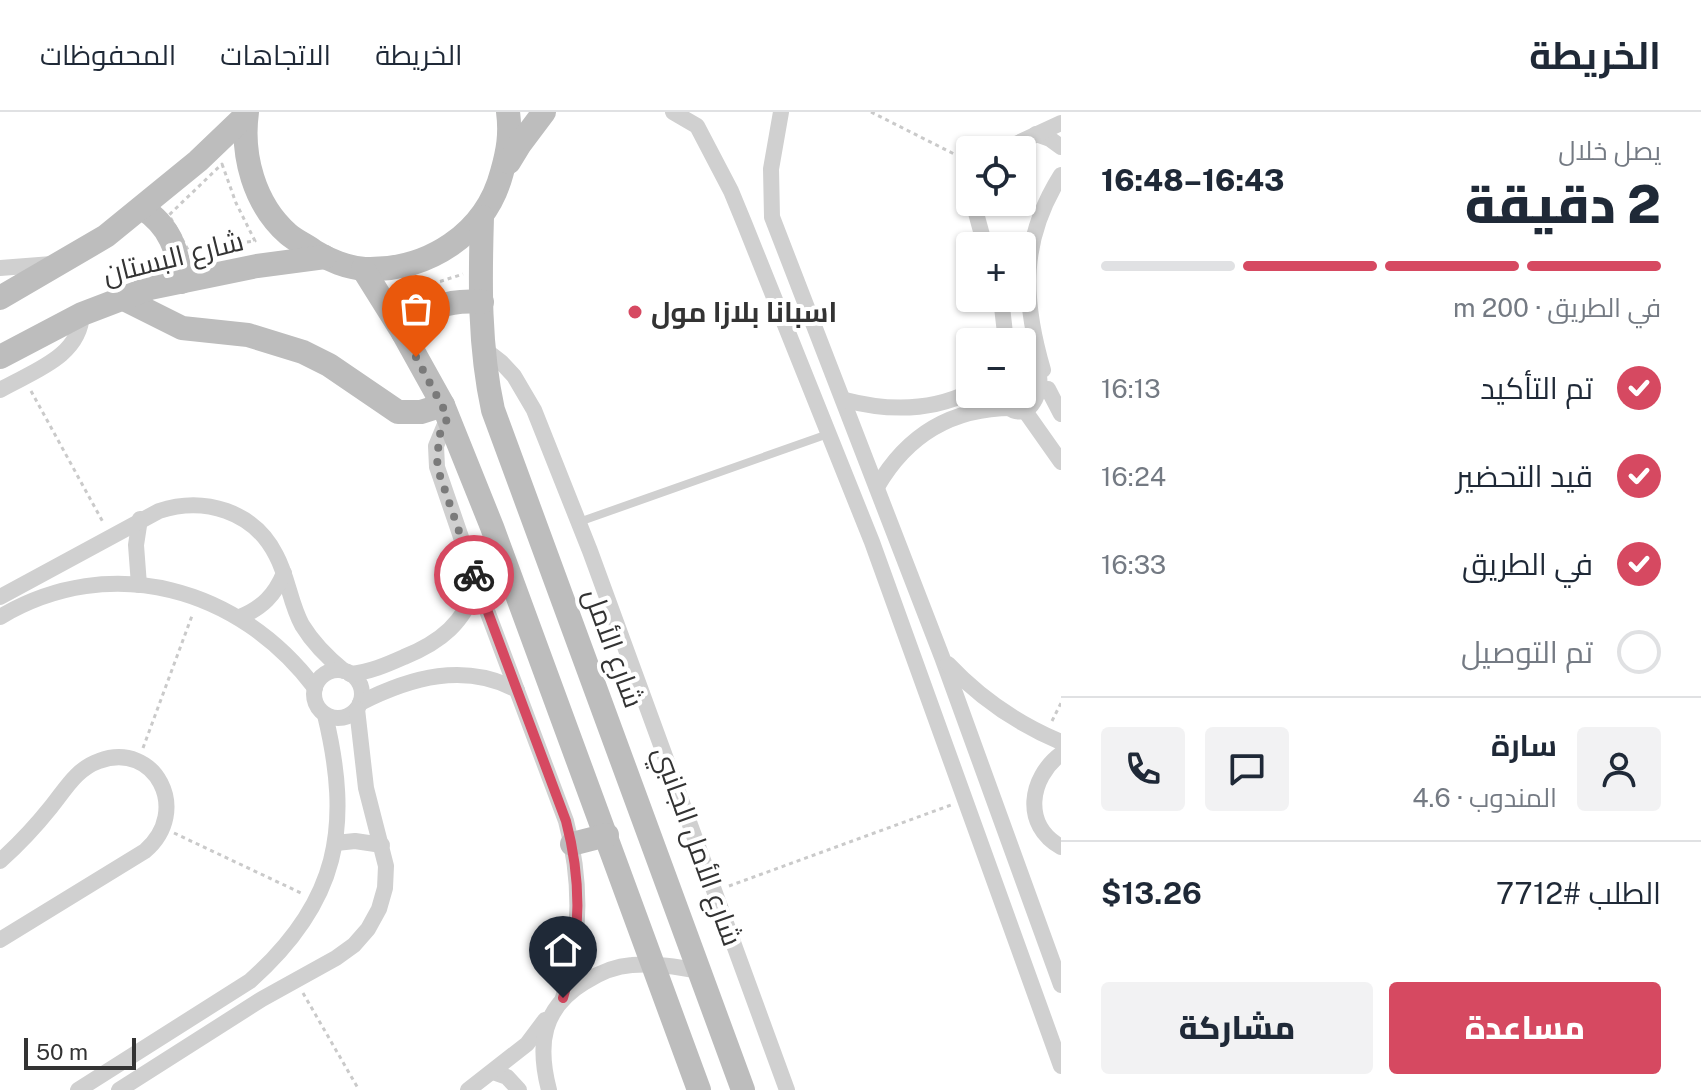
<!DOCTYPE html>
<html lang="ar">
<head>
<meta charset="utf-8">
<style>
	body { margin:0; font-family:"Public Sans",Cairo,sans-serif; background:#f2f2f3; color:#1f2937; direction:rtl; height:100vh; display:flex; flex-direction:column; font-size:30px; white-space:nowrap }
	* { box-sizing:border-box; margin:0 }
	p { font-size:26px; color:#747a83 }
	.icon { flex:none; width:44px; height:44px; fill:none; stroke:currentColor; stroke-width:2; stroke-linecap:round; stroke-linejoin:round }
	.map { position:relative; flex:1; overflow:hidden; direction:ltr }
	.side { display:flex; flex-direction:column; background:#fff; width:640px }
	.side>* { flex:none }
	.buttons { position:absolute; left:956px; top:24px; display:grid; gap:16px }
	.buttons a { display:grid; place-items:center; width:80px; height:80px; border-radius:8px; background:#fff; box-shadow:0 2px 6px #0004; font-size:40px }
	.scale { position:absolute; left:24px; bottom:20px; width:112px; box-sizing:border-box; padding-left:8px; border:4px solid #333; border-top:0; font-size:22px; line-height:28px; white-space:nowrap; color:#333; -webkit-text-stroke:6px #fff; paint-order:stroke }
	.pin { position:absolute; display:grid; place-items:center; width:68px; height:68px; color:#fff; margin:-82px -34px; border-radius:50% 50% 50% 0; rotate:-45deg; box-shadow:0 0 8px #0007 }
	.pin .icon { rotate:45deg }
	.courier { position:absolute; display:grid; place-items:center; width:80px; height:80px; margin:-40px; border:6px solid #d64961; border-radius:50%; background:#fff; color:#222; box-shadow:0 2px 10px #0007 }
	.headline em { font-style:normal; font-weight:800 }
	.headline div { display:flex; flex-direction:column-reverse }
	.headline { display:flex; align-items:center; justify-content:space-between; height:136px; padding:0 40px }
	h1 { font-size:52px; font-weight:800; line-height:60px }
	.bar { display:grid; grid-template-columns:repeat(4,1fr); gap:12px 8px; align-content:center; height:96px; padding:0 40px }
	.bar i { height:10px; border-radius:6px; background:#e0e1e3 }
	.bar .active { background:#d64961 }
	.bar p { grid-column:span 4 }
	.line { display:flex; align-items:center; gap:20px; padding:0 40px; border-top:2px solid #e0e1e3 }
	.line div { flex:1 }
	.round { display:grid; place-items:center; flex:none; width:84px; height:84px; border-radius:8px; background:#f2f2f3 }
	ol { padding:0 40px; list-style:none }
	li { display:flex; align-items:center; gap:24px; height:88px }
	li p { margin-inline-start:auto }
	li .icon { padding:8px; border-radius:50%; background:#d64961; color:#fff; stroke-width:4 }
	li:last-child { color:#747a83 }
	li i { width:44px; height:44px; border:4px solid #e0e1e3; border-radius:50% }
	.button { display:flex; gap:16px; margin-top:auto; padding:16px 40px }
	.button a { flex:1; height:92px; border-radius:8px; background:#d64961; color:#fff; font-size:32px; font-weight:800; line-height:92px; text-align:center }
	.button a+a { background:#f2f2f3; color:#1f2937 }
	header { display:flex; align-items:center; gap:48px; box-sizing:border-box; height:112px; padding:0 40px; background:#fff; border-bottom:2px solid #e0e1e3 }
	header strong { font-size:38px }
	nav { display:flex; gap:44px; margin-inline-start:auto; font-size:28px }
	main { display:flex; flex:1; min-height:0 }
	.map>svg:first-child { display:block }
</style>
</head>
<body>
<header>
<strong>الخريطة</strong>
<nav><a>الخريطة</a><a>الاتجاهات</a><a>المحفوظات</a></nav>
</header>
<main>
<section class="side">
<div class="headline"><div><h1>2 دقيقة</h1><p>يصل خلال</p></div><em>16:43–16:48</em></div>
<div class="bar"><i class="active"></i><i class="active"></i><i class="active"></i><i></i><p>في الطريق · 200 m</p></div>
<ol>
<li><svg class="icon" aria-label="check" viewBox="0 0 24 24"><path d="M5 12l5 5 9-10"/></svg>تم التأكيد<p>16:13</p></li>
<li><svg class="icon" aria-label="check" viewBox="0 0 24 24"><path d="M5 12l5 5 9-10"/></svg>قيد التحضير<p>16:24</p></li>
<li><svg class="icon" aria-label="check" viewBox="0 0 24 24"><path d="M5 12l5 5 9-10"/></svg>في الطريق<p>16:33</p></li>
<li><i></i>تم التوصيل</li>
</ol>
<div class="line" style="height:144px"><a class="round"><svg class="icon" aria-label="person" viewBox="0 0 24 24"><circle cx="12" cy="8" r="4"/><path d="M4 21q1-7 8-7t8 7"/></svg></a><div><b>سارة</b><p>المندوب · 4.6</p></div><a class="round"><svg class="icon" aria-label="chat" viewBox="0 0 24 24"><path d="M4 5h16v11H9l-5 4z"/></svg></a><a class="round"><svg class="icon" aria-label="phone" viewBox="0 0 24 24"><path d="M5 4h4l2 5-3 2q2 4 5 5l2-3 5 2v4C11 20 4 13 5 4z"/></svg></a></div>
<div class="line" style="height:104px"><div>الطلب #7712</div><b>$13.26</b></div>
<div class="button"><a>مساعدة</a><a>مشاركة</a></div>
</section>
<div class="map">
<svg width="1061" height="978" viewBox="0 0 1061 978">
	<rect width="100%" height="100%" fill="#fff"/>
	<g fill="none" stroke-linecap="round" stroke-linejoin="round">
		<g stroke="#cacaca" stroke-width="3" stroke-dasharray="4 4" stroke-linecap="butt">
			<polyline points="871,0 970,50"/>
			<polygon points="222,52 236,91 255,129 188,138 169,103"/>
			<polyline points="142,157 157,151"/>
			<polyline points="402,182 463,162"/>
			<polyline points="31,279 104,412"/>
			<polyline points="1052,609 1061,591"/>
			<polyline points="143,636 193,501"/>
			<polyline points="174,721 301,781"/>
			<polyline points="729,774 951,693"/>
			<polyline points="303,881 359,978"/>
		</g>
		<polyline stroke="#d0d0d0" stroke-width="8" points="579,410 828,322"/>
		<g stroke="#d0d0d0" stroke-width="16">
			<polyline points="673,0 697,14 731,79 745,113 872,430 1061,954"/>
			<polyline points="781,0 771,57 772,105 942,545 1061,873"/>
			<polyline points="1036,22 1050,27 1061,35"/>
			<polyline points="1003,38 1061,11"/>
			<polyline points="973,90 985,134"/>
			<polyline points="0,156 52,152"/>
			<polyline points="1001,186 1006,230"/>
			<polyline points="483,236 501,250 514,264 534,298 590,439 787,978"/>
			<path d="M1043 258C1022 186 1020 128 1061 63"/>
			<polyline points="1048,277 1061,302"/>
			<path d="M0 278C33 259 80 245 82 202"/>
			<path d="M999 282C1026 334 1061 254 1022 248"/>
			<path d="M845 288C887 299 929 300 970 280"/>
			<polyline points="1025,299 1061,350"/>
			<path d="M448 305 436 334 437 355 477 472 566 709C582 769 582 826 563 886"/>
			<path d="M877 375C907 323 952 296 1012 296"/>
			<polyline points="139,473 136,433 140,407"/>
			<path d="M0 485 159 399C204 384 254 399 276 443 288 465 290 491 302 513 313 531 328 546 344 559"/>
			<path d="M0 505C111 439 240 476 315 576"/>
			<path d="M240 505C262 496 275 483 284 461"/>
			<path d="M948 552C980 586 1018 612 1061 630"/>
			<circle cx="338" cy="582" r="24"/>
			<path d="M350 562C370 560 386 553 404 545 441 530 464 511 477 472"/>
			<path d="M360 591C411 565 465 550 517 578"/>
			<path d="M1061 642C1029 666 1022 713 1061 735"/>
			<polyline points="336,731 355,729 382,733"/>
			<path d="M0 749C18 733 35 715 51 695 65 678 76 657 99 649 155 628 192 699 145 739L0 828"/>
			<polyline points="493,960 507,965 519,978"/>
			<path d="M78 978 250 869C339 790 352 715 325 603"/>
			<polyline points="119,978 262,887 336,846 354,833 368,817 379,797 385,776 386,754 366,676 357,597"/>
			<polyline points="468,978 527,932 545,908"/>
			<path d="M549 978C537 932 542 896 585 870 599 861 616 854 632 853 655 851 678 855 700 859"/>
		</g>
		<g stroke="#bdbdbd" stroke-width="24">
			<path d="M247 0C241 43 254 92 288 122 296 129 306 133 314 139 328 148 348 156 365 157 428 159 486 122 502 60 508 39 511 22 508 0"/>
			<polyline points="509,50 520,32 544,0"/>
			<path d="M142 96C170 114 178 138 181 170"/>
			<path d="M482 105C480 170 479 234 493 298L743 978"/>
			<polyline points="363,157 403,221 443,293 492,415 699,978"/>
			<polyline points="120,185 182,216 248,223 303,240 329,253 398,300 421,300 443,293"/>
			<polyline points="0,186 106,124 198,49 246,3"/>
			<path d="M403 221C430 196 444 187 482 190"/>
			<polyline points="0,245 82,202 150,176 257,154 325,145"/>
			<polyline points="572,732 607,723"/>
		</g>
	</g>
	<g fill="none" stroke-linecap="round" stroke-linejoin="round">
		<polyline stroke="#7a7a7a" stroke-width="8" stroke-dasharray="0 14.4" points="416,245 448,305 439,324 437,355 474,463"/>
		<path stroke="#d64961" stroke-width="10" d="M474 463 566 709C582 769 582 826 563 886"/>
	</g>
	<circle fill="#d64961" stroke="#fff" stroke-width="3" cx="635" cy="200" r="8"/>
	<g text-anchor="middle" stroke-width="8" stroke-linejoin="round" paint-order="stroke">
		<g font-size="28" fill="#333" stroke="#fff">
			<text transform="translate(173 145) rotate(-14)" y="10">شارع البستان</text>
			<text transform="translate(614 536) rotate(70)" y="10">شارع الأمل</text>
			<text transform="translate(698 734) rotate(70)" y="10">شارع الأمل الجانبي</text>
		</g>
		<g font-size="28" font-weight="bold" fill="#333" stroke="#fff" text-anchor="start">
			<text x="651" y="210">اسبانا بلازا مول</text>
		</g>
	</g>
</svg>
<div class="buttons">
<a><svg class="icon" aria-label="locate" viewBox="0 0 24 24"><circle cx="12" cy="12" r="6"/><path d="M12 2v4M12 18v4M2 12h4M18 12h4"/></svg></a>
<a>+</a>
<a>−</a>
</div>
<div class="scale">50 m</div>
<div class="pin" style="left:416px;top:245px;background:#ea580c"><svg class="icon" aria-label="bag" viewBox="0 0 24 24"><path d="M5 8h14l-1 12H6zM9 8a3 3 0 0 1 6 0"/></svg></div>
<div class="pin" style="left:563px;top:886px;background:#1f2937"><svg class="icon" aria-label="home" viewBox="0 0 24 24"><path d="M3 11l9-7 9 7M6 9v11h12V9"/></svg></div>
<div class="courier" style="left:474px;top:463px"><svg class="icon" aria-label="bike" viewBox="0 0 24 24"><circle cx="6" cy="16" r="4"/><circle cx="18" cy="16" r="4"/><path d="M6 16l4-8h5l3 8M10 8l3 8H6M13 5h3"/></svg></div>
</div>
</main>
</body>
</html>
